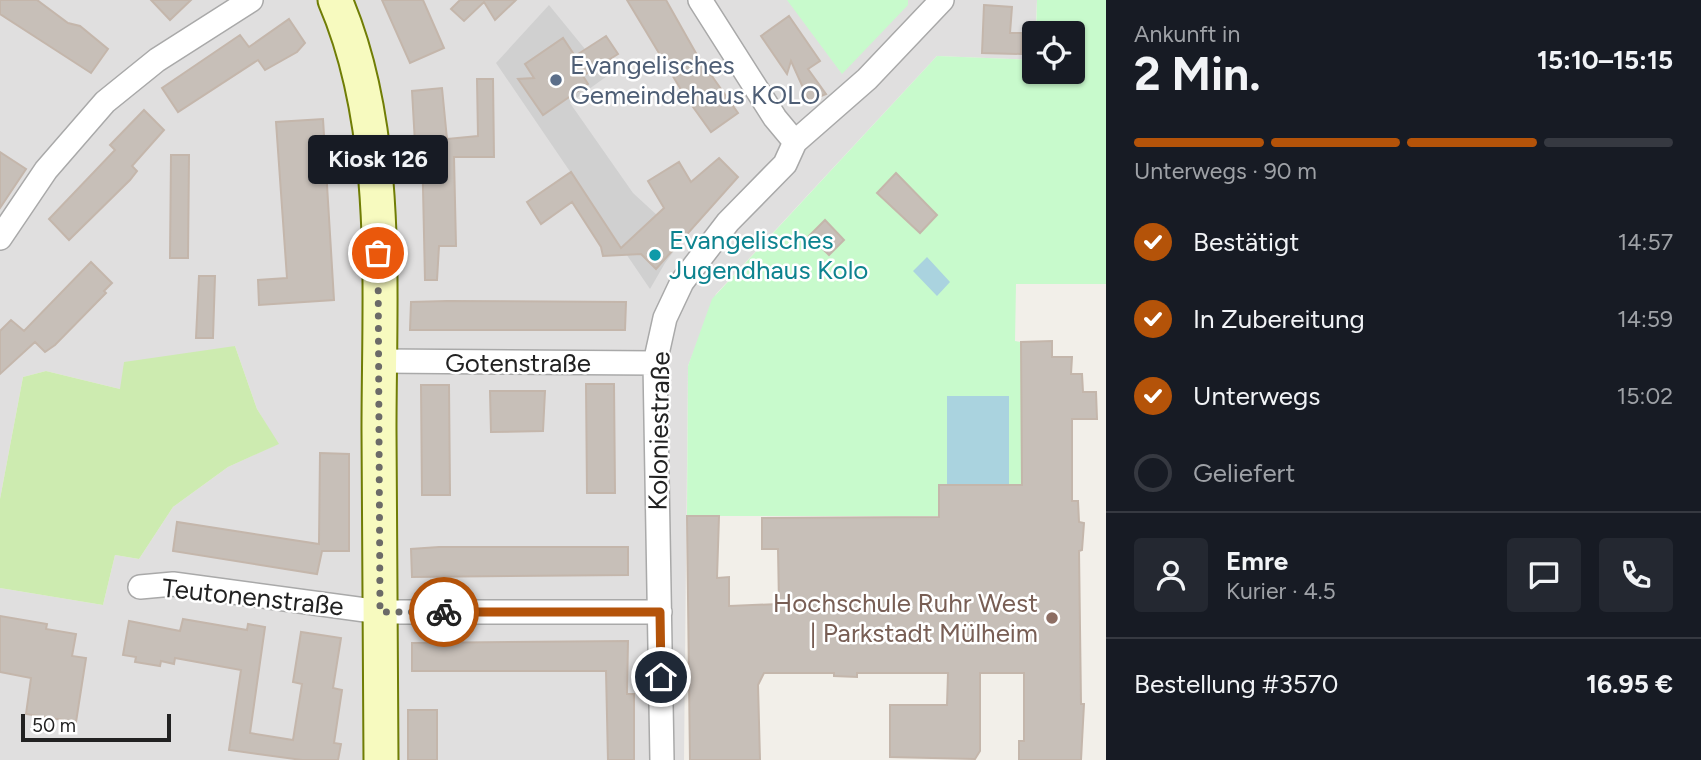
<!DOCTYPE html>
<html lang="de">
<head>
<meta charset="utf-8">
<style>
	body { margin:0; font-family:Figtree,sans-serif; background:#242831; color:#f1f3f6; height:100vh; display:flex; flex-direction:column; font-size:26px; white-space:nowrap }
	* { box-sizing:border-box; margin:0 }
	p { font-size:23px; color:#9ea1a6 }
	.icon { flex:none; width:38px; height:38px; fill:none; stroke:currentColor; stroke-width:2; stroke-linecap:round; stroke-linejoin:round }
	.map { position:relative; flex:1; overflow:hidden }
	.drawer { display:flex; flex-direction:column; background:#171b24; width:595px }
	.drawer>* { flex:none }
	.buttons { position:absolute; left:1022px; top:21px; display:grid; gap:14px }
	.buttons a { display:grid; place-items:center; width:63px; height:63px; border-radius:7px; background:#171b24; box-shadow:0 2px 5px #0004; font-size:35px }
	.scale { position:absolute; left:21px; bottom:18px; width:150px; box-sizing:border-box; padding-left:7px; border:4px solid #222; border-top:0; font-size:19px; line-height:24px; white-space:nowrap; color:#222; -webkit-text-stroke:5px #fff; paint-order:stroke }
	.pin { position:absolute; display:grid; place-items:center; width:60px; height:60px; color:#fff; margin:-30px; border:4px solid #fff; border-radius:50%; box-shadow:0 2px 7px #0007 }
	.courier { position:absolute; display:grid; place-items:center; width:70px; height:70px; margin:-35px; border:5px solid #b45309; border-radius:50%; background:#fff; color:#222; box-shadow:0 2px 9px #0007 }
	.bubble { position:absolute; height:49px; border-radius:7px; background:#171b24; box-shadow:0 2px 5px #0004; font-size:23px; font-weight:700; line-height:49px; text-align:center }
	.headline em { font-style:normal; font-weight:700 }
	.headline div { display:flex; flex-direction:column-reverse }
	.headline { display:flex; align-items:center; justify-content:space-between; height:119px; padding:0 28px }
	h1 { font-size:46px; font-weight:700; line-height:52px }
	.bar { display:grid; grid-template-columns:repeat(4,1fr); gap:10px 7px; align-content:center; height:84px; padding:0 28px }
	.bar i { height:9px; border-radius:5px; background:#363941 }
	.bar .current { background:#b45309 }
	.bar p { grid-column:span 4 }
	.line { display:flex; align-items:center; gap:18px; padding:0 28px; border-top:2px solid #363941 }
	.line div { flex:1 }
	.round { display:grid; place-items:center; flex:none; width:74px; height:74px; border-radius:7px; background:#242831 }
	ol { padding:0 28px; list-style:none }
	li { display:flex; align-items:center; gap:21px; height:77px }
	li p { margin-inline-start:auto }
	li .icon { padding:7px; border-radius:50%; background:#b45309; color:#fff; stroke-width:4 }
	li:last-child { color:#9ea1a6 }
	li i { width:38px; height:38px; border:4px solid #363941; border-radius:50% }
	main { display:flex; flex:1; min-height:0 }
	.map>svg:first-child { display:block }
	.residential { fill:#e0dfdf }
	.religious { fill:#d0d0d0 }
	.grass { fill:#cdebb0 }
	.park { fill:#c8facc }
	.water { fill:#aad3df }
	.building { fill:#c7bfb8; stroke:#c4b6ab; stroke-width:2 }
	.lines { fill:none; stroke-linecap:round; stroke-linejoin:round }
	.street-casing { stroke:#a9a9a9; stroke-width:26 }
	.secondary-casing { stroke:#707d05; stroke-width:37 }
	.street { stroke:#fff; stroke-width:23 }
	.secondary { stroke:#f7fabf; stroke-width:33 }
	.done { stroke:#6b6a68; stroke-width:7; stroke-dasharray:0 12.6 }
	.route { stroke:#b45309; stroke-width:9 }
	.service-dot { fill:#5c6f8a; stroke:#fff; stroke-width:2.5 }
	.culture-dot { fill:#0f9aa8; stroke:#fff; stroke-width:2.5 }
	.education-dot { fill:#8d6e63; stroke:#fff; stroke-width:2.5 }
	.labels { text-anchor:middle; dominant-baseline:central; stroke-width:5; stroke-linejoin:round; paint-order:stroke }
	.service-label { font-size:26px; fill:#4e5e75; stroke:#fff; text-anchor:start }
	.culture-label { font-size:26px; fill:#0d838f; stroke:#fff; text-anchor:start }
	.street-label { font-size:26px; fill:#222; stroke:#fff }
	.education-label { font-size:26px; fill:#785e54; stroke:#fff; text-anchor:end }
</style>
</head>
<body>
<main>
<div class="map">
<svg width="1106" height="760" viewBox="0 0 1106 760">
	<rect width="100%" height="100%" fill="#f2efe9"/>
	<path class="residential" d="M 0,0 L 1037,0 L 1034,60 L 937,56 L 716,294 L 688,366 L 684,760 L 0,760 L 0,588 L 103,605 L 115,555 L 139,559 L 173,507 L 228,467 L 278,444 L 257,409 L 235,346 L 120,389 L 46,371 L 23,377 L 0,499 Z"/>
	<path class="religious" d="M 549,5 L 607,76 L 570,103 L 633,193 L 683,239 L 665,263 L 650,289 L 496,63 Z"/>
	<path class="grass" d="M 235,346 L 257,409 L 279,444 L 228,467 L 173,507 L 139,559 L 115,555 L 103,605 L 0,588 L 0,499 L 23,377 L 46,371 L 120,389 L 124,362 Z"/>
	<path class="park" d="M 787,0 L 908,0 L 908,5 L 842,74 Z
		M 1037,0 L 1106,0 L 1106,284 L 1016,284 L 1015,341 L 1021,342 L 1022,516 L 687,516 L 688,366 L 712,299 L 937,56 L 1034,60 L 1034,72 L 1073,72 L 1073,33 L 1036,33 Z"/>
	<path class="water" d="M 927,257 L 950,282 L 937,296 L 913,271 Z
		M 947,396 L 1009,396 L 1009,503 L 947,503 Z"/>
	<path class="building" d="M 0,0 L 37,0 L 68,23 L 80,26 L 108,49 L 91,73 L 0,14 Z
		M 151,0 L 191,0 L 170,20 Z
		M 382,0 L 423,0 L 444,48 L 410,63 Z
		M 460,0 L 516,0 L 495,20 L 484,2 L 464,21 L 451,9 Z
		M 627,0 L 666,0 L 697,55 L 738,113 L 711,132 L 683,93 Z
		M 984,5 L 1012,7 L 1010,33 L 1022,33 L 1021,54 L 982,53 Z
		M 789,16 L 820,61 L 808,69 L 826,94 L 809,101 L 791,61 L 787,74 L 761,36 Z
		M 289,19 L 305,43 L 297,52 L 265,70 L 258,60 L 178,112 L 162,88 L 240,35 L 249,47 Z
		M 606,36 L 618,54 L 583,76 L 588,84 L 543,115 L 518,79 L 534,78 L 525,64 L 563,38 L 575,56 Z
		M 477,79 L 493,79 L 494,157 L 454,157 L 456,246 L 439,246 L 437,280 L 425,280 L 422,142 L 415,143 L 412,91 L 442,88 L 447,139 L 478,136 Z
		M 144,110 L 164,130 L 132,166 L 137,171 L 130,180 L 69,240 L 49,219 L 115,150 L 110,145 Z
		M 323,119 L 334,300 L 259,305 L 258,280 L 287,278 L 276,122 Z
		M 0,152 L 26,169 L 0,208 Z
		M 171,155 L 189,155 L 188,258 L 170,258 Z
		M 719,158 L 738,177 L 656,269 L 641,254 L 603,256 L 601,247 L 572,202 L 541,224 L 527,202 L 571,172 L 621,248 L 664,208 L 648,181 L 679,162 L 691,182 Z
		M 896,173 L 937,215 L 920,233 L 877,193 Z
		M 825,220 L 844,240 L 829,255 L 809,236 Z
		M 91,262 L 112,283 L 104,291 L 106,293 L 55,345 L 45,352 L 35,342 L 0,374 L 0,331 L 11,320 L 24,331 Z
		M 199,276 L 215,276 L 213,338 L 196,338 Z
		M 447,301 L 626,302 L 625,330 L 410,330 L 411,302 Z
		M 1052,341 L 1052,357 L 1072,357 L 1071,374 L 1082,374 L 1083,392 L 1096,392 L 1097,419 L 1072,419 L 1072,501 L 1078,501 L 1079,522 L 1084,523 L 1082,550 L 1079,551 L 1081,704 L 1084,704 L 1081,760 L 1019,760 L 1019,741 L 1024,741 L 1024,673 L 980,673 L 980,751 L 975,759 L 890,757 L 890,705 L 947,705 L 948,673 L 857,673 L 857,677 L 834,676 L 834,673 L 764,673 L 758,685 L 760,760 L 690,760 L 687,516 L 719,516 L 717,578 L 729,577 L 729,606 L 779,604 L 778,549 L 762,549 L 762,518 L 939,517 L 939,485 L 1022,485 L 1021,342 Z
		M 586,384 L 614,384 L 615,493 L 587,493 Z
		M 421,385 L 449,385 L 450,495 L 422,495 Z
		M 490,391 L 545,391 L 543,431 L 491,432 Z
		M 320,453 L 349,454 L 349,551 L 322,551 L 317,574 L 173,551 L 177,522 L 319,544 Z
		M 439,547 L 628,547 L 628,575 L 412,577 L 411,549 Z
		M 0,616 L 47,624 L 46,629 L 76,634 L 72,656 L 86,658 L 76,722 L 26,714 L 31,678 L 0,672 Z
		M 183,619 L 247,630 L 248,624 L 265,627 L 250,733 L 293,740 L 302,684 L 293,682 L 301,632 L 341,638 L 333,688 L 342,690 L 334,743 L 341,744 L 338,760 L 302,760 L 229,750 L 241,670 L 175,658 L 174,664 L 161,661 L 160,666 L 135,662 L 136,657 L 123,655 L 129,621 L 180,631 Z
		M 628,641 L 627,694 L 634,694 L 634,760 L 608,760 L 606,671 L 412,671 L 412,643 Z
		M 408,710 L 437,710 L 437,760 L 408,760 Z"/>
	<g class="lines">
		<defs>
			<path id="street" d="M 700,0 L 775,118 L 795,142
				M 0,238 L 46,170 L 105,102 L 157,60 L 251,0
				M 380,361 L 655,363
				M 140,587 L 173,584 L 380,612 L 660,612
				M 662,760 L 655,363 L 665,318 L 682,282 L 728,222 L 785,164 L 795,142 L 867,79 L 942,0"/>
			<path id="secondary" d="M 335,0 C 391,130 379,291 379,430 C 379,540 380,650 381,760"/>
		</defs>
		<use href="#street" class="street-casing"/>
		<use href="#secondary" class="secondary-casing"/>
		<use href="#street" class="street"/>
		<use href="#secondary" class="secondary"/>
	</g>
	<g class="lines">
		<path class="done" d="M 378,253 L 380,612 L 444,612"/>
		<path class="route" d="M 444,612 L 660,612 L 661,677"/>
	</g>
	<circle class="service-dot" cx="556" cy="80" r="7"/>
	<circle class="culture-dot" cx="655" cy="255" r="7"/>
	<circle class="education-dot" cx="1052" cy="618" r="7"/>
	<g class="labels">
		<g class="service-label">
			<text x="570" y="65">Evangelisches<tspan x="570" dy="30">Gemeindehaus KOLO</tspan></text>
		</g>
		<g class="culture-label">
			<text x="669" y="240">Evangelisches<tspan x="669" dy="30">Jugendhaus Kolo</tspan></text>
		</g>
		<g class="street-label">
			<text x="518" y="363">Gotenstraße</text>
			<text transform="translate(659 431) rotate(-89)">Koloniestraße</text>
			<text transform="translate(253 597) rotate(6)">Teutonenstraße</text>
		</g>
		<g class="education-label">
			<text x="1038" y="603">Hochschule Ruhr West<tspan x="1038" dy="30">| Parkstadt Mülheim</tspan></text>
		</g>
	</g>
</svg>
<div class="buttons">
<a><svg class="icon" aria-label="locate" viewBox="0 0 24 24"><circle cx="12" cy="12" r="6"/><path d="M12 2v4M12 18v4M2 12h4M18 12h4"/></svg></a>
</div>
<div class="scale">50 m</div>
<div class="pin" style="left:378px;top:253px;background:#ea580c"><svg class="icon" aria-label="bag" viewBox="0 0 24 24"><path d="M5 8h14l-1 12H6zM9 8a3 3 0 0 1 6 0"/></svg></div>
<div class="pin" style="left:661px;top:677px;background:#1f2937"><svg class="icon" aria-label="home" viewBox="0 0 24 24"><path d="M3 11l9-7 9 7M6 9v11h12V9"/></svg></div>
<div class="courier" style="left:444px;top:612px"><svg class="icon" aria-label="bike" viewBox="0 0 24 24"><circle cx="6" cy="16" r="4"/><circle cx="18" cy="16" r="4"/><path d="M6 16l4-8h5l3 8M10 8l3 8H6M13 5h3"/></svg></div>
<div class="bubble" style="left:308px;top:135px;width:140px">Kiosk 126</div>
</div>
<section class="drawer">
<div class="headline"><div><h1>2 Min.</h1><p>Ankunft in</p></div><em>15:10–15:15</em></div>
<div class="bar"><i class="current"></i><i class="current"></i><i class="current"></i><i></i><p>Unterwegs · 90 m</p></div>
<ol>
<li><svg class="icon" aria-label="check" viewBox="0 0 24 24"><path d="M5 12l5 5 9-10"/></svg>Bestätigt<p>14:57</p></li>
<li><svg class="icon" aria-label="check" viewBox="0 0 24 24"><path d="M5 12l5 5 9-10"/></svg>In Zubereitung<p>14:59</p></li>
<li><svg class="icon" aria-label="check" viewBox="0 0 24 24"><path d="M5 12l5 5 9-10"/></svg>Unterwegs<p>15:02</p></li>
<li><i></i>Geliefert</li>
</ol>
<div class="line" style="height:126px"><a class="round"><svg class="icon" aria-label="person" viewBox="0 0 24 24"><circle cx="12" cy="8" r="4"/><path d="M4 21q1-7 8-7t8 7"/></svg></a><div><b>Emre</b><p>Kurier · 4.5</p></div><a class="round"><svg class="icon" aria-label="chat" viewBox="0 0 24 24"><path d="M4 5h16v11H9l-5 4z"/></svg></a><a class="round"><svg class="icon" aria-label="phone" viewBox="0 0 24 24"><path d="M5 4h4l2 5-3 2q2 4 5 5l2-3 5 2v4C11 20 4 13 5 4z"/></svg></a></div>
<div class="line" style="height:91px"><div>Bestellung #3570</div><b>16.95 €</b></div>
</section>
</main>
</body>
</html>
